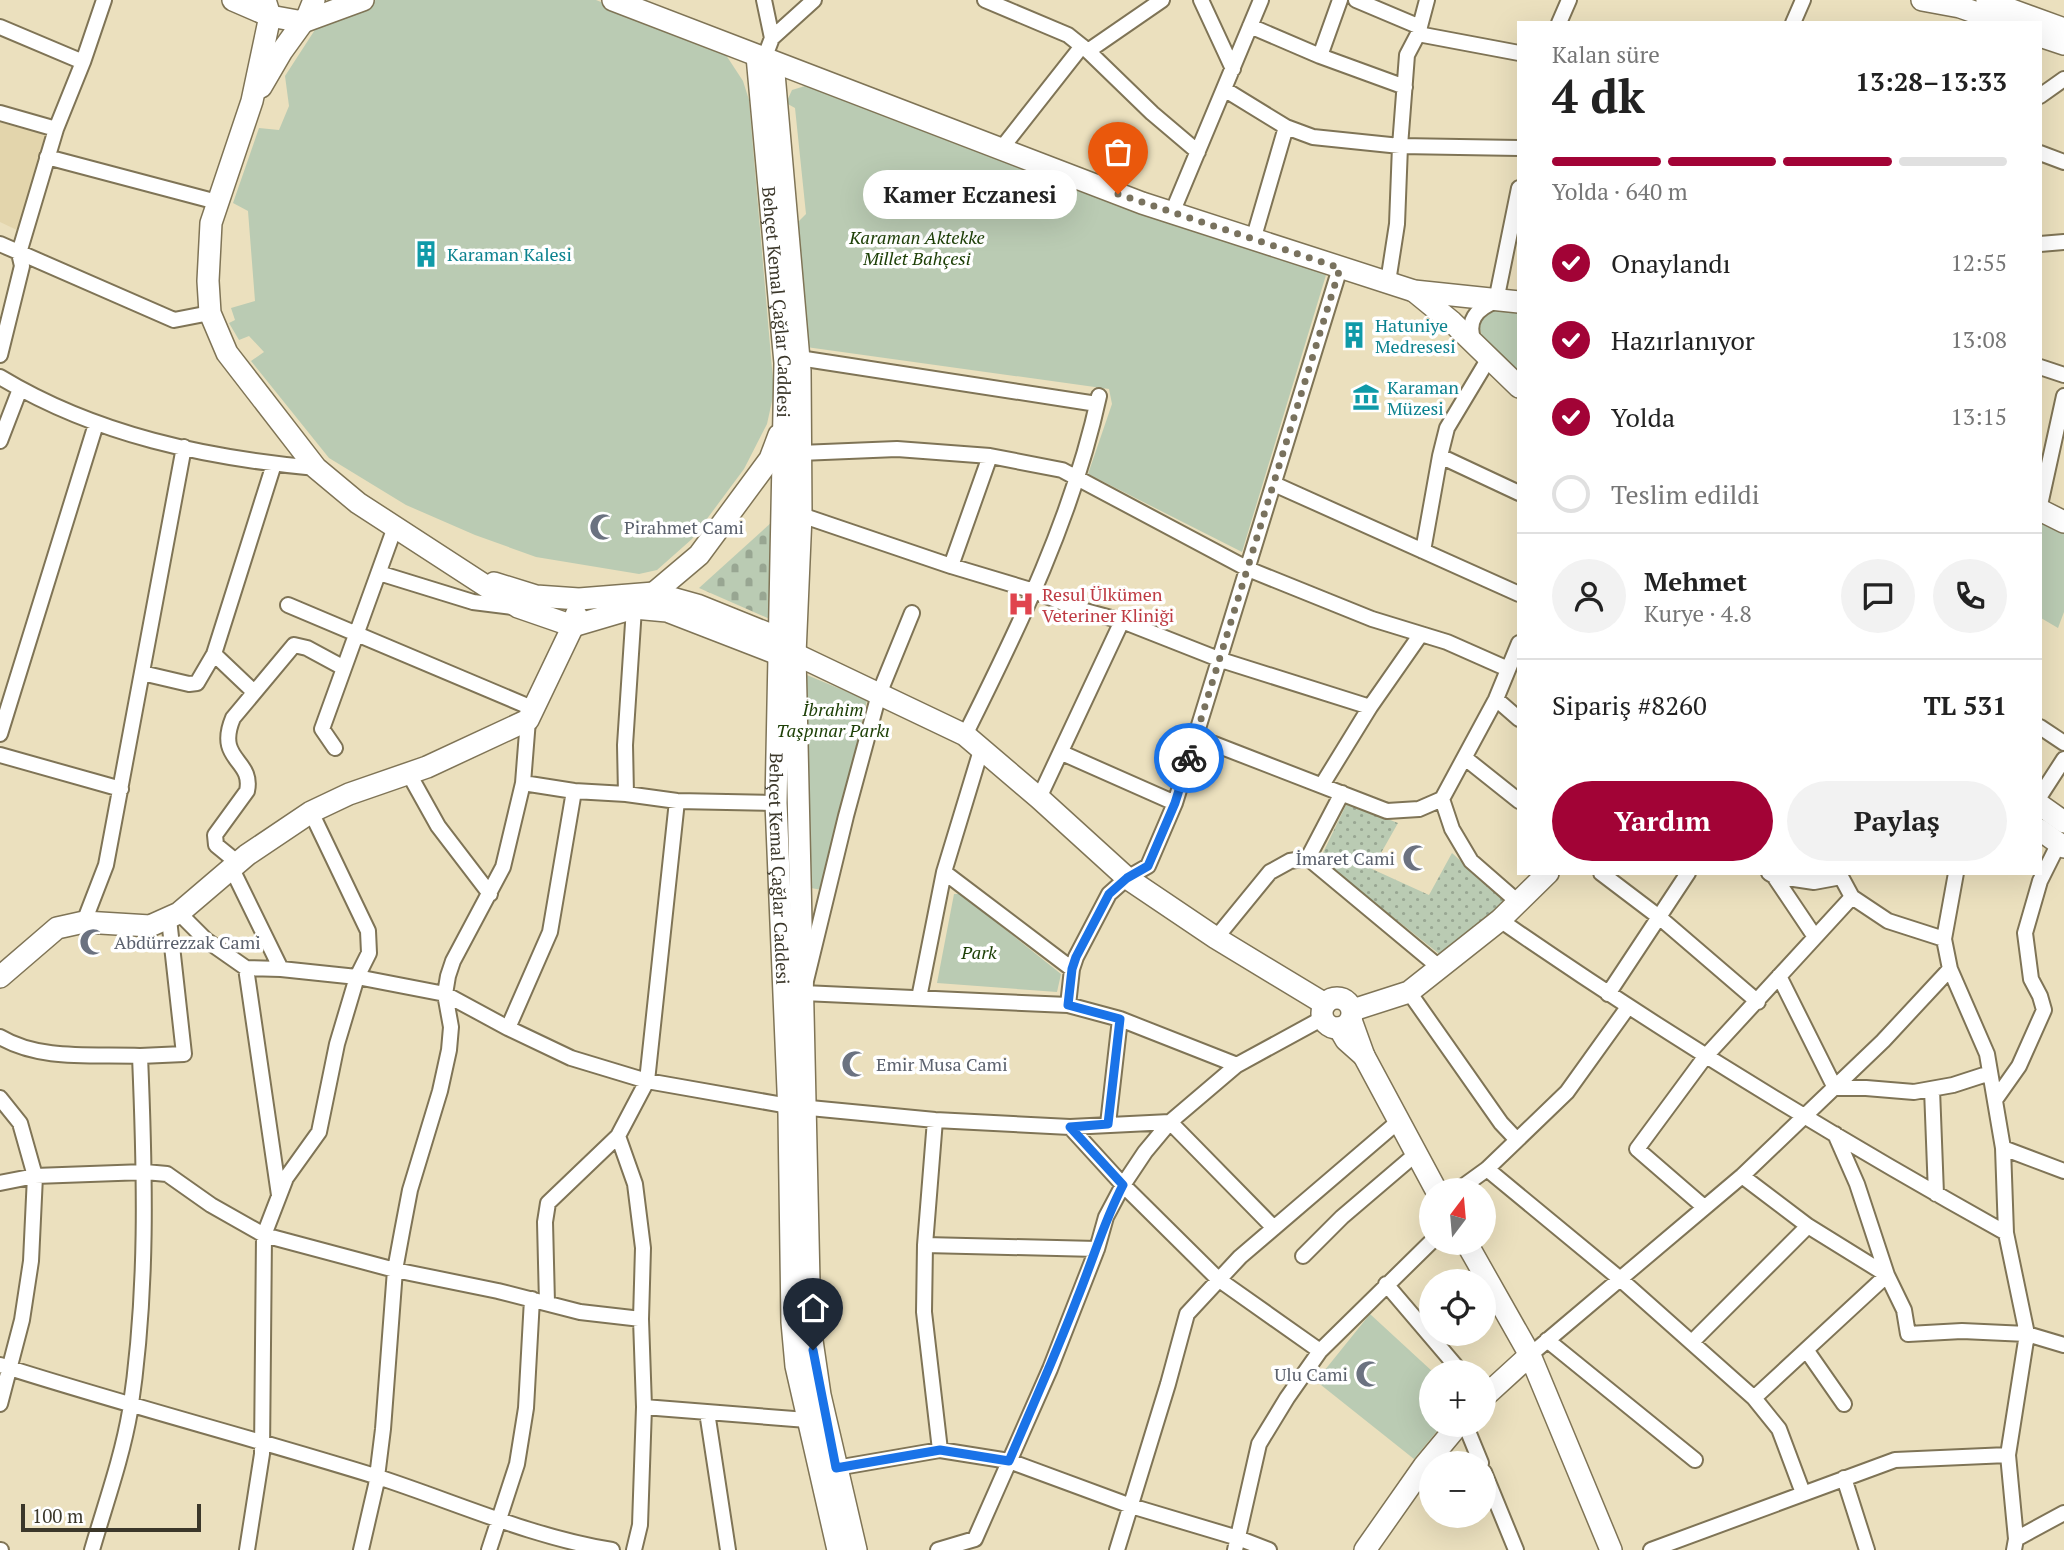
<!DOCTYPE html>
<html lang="tr">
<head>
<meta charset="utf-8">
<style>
	body { margin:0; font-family:"PT Serif",serif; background:#f2f2f2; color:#222; height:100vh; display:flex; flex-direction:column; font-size:26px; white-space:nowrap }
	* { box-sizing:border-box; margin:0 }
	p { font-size:23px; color:#767676 }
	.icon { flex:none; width:38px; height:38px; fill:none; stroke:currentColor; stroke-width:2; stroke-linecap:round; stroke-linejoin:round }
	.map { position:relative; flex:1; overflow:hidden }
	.drawer { position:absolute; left:1517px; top:21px; width:525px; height:854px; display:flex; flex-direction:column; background:#fff; border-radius:0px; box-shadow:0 7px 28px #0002 }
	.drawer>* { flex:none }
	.needle { width:46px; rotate:16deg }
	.fabs { position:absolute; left:1419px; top:1178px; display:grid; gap:14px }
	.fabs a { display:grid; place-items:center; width:77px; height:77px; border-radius:50%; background:#fff; box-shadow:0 7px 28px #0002; font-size:35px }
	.scale { position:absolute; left:21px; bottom:18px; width:180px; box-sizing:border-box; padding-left:7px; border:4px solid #3b372a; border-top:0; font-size:19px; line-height:24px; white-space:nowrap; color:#3b372a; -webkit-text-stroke:5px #fff; paint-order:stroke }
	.pin { position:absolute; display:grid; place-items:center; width:60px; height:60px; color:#fff; margin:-72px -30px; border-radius:50% 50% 50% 0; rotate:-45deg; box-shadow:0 0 7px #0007 }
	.pin .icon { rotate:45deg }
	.courier { position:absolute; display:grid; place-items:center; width:70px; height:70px; margin:-35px; border:5px solid #1a73e8; border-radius:50%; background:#fff; color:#222; box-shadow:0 2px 9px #0007 }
	.bubble { position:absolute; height:49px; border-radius:24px; background:#fff; box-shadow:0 7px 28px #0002; font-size:23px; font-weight:700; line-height:49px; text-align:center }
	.summary em { font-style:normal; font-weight:700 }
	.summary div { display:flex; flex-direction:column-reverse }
	.summary { display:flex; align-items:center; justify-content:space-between; height:119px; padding:0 35px }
	h1 { font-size:46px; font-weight:700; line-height:52px }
	.bar { display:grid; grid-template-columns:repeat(4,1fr); gap:10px 7px; align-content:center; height:84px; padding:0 35px }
	.bar i { height:9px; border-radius:5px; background:#e0e0e0 }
	.bar .selected { background:#a20336 }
	.bar p { grid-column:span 4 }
	.line { display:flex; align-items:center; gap:18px; padding:0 35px; border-top:2px solid #e0e0e0 }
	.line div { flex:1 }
	.round { display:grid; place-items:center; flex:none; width:74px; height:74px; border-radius:37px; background:#f2f2f2 }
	ol { padding:0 35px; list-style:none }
	li { display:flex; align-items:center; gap:21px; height:77px }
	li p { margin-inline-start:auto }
	li .icon { padding:7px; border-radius:50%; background:#a20336; color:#fff; stroke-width:4 }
	li:last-child { color:#767676 }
	li i { width:38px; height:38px; border:4px solid #e0e0e0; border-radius:50% }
	.action { display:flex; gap:14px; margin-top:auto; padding:14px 35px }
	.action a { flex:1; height:80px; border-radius:42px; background:#a20336; color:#fff; font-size:28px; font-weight:700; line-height:80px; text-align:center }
	.action a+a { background:#f2f2f2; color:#222 }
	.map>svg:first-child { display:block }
	.built { fill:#e3d5ac }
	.grass { fill:url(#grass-dots) }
	.cemetery { fill:url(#cemetery-stones) }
	.green { fill:#bacbb3 }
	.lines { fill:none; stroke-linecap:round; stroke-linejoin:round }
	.street-casing { stroke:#7f7456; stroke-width:18 }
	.secondary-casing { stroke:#7f7456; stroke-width:24 }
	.street { stroke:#fff; stroke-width:14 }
	.secondary { stroke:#fff; stroke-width:21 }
	.done { stroke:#79725e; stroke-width:7; stroke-dasharray:0 12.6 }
	.route { stroke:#1a73e8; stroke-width:9 }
	.labels { text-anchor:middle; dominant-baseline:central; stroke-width:7; stroke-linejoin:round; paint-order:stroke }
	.park-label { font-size:18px; font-style:italic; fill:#1e4007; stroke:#fff }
	.culture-label { font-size:18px; fill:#0d838f; stroke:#fff; text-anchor:start }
	.street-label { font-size:18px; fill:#3b372a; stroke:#fff }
	.worship-label { font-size:18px; fill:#5b616d; stroke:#fff; text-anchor:start }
	.health-label { font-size:18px; fill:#be3a42; stroke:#fff; text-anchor:start }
</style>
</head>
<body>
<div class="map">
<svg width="2064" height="1550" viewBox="0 0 2064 1550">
	<defs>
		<pattern id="grass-dots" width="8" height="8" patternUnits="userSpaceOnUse" patternTransform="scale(1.75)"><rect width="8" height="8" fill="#bacbb3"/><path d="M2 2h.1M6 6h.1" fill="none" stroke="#98a692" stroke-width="1.8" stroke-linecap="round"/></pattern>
		<pattern id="cemetery-stones" width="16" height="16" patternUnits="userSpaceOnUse" patternTransform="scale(1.75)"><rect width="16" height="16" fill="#bacbb3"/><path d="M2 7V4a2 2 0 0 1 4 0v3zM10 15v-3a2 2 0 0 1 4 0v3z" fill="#98a692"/></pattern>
	</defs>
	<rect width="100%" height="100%" fill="#ebe0be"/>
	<path class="built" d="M 0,119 L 47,133 L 19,231 L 0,222 Z"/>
	<path class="grass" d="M 1347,803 L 1398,823 L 1372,869 L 1429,895 L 1452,853 L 1505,901 L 1443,957 L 1320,859 Z"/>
	<path class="cemetery" d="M 773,521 L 772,620 L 699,588 Z"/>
	<path class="green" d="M 376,0 L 596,0 L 722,49 L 743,81 L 749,100 L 774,392 L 767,424 L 744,469 L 692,539 L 657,570 L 639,574 L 536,557 L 475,535 L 406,505 L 329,458 L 251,361 L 264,352 L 249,336 L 239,340 L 229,323 L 235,320 L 231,308 L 255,301 L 248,211 L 233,203 L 259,128 L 279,130 L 289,106 L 285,76 L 320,22 Z
		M 805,86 L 1326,275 L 1242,552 L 1088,474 L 1112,404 L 1109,389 L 806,347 L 798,222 L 806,214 L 795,108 L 786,103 L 792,90 Z
		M 1519,304 L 1519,372 L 1483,338 L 1478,324 L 1484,310 Z
		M 2040,518 L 2064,530 L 2064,612 L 2058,628 L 2041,618 Z
		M 802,673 L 867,700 L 822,890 L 811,888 Z
		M 954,894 L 961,894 L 1061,974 L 1057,992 L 937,983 Z
		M 1370,1314 L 1433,1372 L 1432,1424 L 1442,1425 L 1414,1459 L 1316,1381 Z"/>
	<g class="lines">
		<defs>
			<path id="street" d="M 764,0 L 772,38
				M 985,0 L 1068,35 L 1088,51 L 1152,113 L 1198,152
				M 1201,0 L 1233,69
				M 1356,0 L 1420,27
				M 1559,23 L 1569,0
				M 1793,23 L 1803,0
				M 1250,26 L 1320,56 L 1405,87
				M 0,27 L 83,62
				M 1418,34 L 1519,53
				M 1088,51 L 1162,0
				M 1320,56 L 1340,0
				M 764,59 L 772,38 L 814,0
				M 1224,89 L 1286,127 L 1313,137 L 1400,146 L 1519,148
				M 2040,96 L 2064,79
				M 0,113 L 56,129
				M 1001,149 L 1082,46
				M 2040,153 L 2064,162
				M 47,157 L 217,202
				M 1172,213 L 1261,0
				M 1253,240 L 1286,127
				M 0,244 L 174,320 L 210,313
				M 2040,244 L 2064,242
				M 1388,282 L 1397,224 L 1400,146 L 1407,55 L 1418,34 L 1427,0
				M 1474,342 C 1466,321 1476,309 1496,301 L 1519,188
				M 0,355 L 22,266 L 19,253 L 56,129 L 83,62 L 104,0
				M 799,358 L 1097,404
				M 2040,367 L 2064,375
				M 0,377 C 96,435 206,458 316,468
				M 0,441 L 20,389
				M 800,453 L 897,449 L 990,456 L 1062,470 L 1248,569 L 1372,619 L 1447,642 L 1508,669
				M 1440,456 L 1519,493
				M 1274,484 L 1519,594
				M 2040,505 L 2064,396
				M 801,515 L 951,566 L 1034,591 L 1078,609 L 1122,621 L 1221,660 L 1370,707
				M 1423,551 L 1440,456 L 1447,428 L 1489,358
				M 951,566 L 990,456
				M 379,573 L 473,602 L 513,607
				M 288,605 L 532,708
				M 912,613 L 879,694 L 846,816 L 803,993 L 1068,1005 L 1120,1019 L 1237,1065
				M 142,673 L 189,684 L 197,683 L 214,654
				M 254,692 L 214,654 L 274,464
				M 1496,699 L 1519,719
				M 2040,727 L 2064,743
				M 0,734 L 96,424
				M 965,735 C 1020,625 1073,516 1099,396
				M 1196,737 L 1387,811 L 1419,809 L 1442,799 L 1496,699 L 1519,643
				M 335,748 L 322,729 L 395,527
				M 1062,753 L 1175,803
				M 0,755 L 121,789
				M 1465,758 L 1519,801
				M 409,774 L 438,826 L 490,894
				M 523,783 L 574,791 L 626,794 L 677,801 L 776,803
				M 1322,785 L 1370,707 L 1421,634
				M 626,794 L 625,745 L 634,608
				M 2040,796 L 2064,759
				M 1039,798 L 1122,621
				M 1442,799 L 1452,829 L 1471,861 L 1518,902
				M 1308,858 L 1439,967
				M 238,863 L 216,845 L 215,835 L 247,791 C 254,759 215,761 233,718 L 294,645 L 307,648 L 344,668
				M 232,869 L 281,969
				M 944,872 L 1072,969
				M 1601,873 L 1659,917 L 1758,1002
				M 1769,873 L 1774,876 L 1815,937
				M 1839,873 L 1852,897 L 1888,921 L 1944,939
				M 1956,873 L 1944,939 L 1950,969 L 1987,1054 L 2003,1148 L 2006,1233 L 2027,1334 L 2008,1455 L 2016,1539 L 2014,1550
				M 1774,876 L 1814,882 L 1841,877
				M 179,913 L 206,940 L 246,968 L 281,969 L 357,977 L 445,994 L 508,1028 L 571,1058 L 647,1081 L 789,1106 L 935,1120 L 1070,1127 L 1170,1122 L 1274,1228
				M 1500,920 C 1663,1033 1832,1136 2006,1233
				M 84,922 L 106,865 L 184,447
				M 1216,938 L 1270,872 L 1290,861 L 1308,858 L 1342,793
				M 246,968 L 279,1195
				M 1779,976 L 1835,1088 L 1866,1088 L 1914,1092 L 1953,1085 L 1990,1073
				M 1409,992 L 1501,1123 L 1517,1140
				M 1608,994 L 1688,873
				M 919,998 L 944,872 L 982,747
				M 1068,1005 L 1072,969 L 1076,957 L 1109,894 L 1127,878 L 1148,866 L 1175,803 L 1340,268
				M 508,1028 L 550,932 L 574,791
				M 0,1037 C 40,1061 94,1054 140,1056
				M 1932,1089 L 1936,1194
				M 0,1098 L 20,1123 L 35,1176 L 31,1261 L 22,1320 L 0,1404
				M 1995,1100 L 2019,1066 L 2044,1010 L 2040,996 L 2031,979 L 2025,933 L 2040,881 L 2059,843
				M 935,1120 L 925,1245 L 924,1312 L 940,1450
				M 1108,1124 L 1120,1019
				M 1070,1127 L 1123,1185 L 1218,1279 L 1320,1351
				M 1835,1134 L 1857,1184 L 1887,1275 L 1904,1310 L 1908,1334 L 1962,1331 L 2027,1334 L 2064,1345
				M 2003,1148 L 2064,1171
				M 1487,1169 L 1619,1278 L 1754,1398 L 1887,1275 L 1808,1226 L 1742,1176
				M 0,1183 L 35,1176 L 145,1172 L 167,1174 L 211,1205 L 264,1235 L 395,1270 L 498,1291 L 580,1312 L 641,1319
				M 1458,1190 L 1487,1169 L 1567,1092 L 1628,1007
				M 1704,1207 L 1637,1149 L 1705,1057 L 1852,897
				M 925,1245 L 1097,1249
				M 1303,1256 L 1342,1217 L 1417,1153
				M 1386,1284 L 1461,1372
				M 547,1303 L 545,1222 L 548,1203 L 618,1136
				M 1547,1340 L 1695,1460
				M 1693,1341 L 1808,1226
				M 1807,1351 L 1844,1404
				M 1530,1355 L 1742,1176 L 1883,1041 L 1950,969
				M 0,1365 C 125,1405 253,1438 378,1477 C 455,1502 531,1537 612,1550
				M 1754,1398 L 1779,1429 L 1803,1493
				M 644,1407 L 807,1420
				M 707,1412 L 728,1550
				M 1465,1424 L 1481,1463
				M 836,1468 L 940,1450 L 1009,1461 L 1131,1506 L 1238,1538 L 1269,1550
				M 1484,1472 L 1516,1550
				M 1844,1478 L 1867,1550
				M 2016,1539 L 2064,1513
				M 0,1550 L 1,1550
				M 92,1550 C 105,1505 122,1458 130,1411 C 148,1293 145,1175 140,1056 L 184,1054 L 169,919
				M 247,1550 L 262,1454 L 264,1235 L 286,1178 L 319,1132 L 337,1044 L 357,977 L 369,953 L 368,931 L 311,812
				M 361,1550 L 376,1485 L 383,1429 L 395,1270 L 402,1232 L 410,1190 L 440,1091 L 449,1050 L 451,1027 L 445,994 L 448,976 L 453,961 L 503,867 L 523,783 L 528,720
				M 489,1550 L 517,1464 L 526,1408 L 532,1299
				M 634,1550 L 640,1525 L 644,1407 L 641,1319 L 643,1248 L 635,1184 L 618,1136 L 647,1081 L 677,801
				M 938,1550 L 975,1539 L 1050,1369 L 1097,1249 L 1106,1217 L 1123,1185 L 1145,1152 L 1170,1122 L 1237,1065 L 1323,1018
				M 1117,1550 L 1168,1384 L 1187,1314 L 1240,1257 L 1400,1120
				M 1235,1550 L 1259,1444 L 1287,1398 L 1320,1351 L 1432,1241
				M 1651,1550 L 1895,1460 L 2008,1455"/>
			<g id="secondary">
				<path d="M 233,0 L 270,16 L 303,22 L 363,0"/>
				<path d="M 265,0 L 270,16 L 252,101 L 211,223 L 208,281 L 210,313 L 227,353 L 316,468 L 358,503 L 518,607 L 573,626 L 634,608 L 667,611 L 778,654 L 790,654"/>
				<path d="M 613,0 L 1142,203 L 1414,291 L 1519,302"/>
				<path d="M 1922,0 L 1960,7 L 2006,23"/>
				<path d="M 1987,1 L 2064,29"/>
				<path d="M 2040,36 L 2064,44"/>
				<path id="s1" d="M 757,56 L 785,363 L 776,803 L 789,1114 L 792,1322 L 796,1366 L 838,1550"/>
				<path d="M 773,62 L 800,371 L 801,515 L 795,654 L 810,1327 L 820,1395 L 856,1550"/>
				<path d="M 261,87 L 282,51 L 308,15 L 314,0"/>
				<path d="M 1414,291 L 1452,322 L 1519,387"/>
				<path d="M 2040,510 L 2064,522"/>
				<path d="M 494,583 L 536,596 L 579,599 L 654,593 L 697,605 L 779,638 L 795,654 L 965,735 L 1039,798 L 1127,878 L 1216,938 L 1325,1004"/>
				<path d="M 654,593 L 699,555 L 770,459 L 779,435"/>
				<path d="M 2040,805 L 2064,822"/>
				<path d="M 2040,830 L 2064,847"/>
				<path d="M 0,977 L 57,928 L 84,922 L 150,926 L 179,913 L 247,855 L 311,812 L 349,794 L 427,767 L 528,720 L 573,626 L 576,615"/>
				<circle cx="1337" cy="1013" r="15"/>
				<path d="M 1353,1010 L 1409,992 L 1500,920 L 1548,873"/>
				<path d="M 1339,1028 L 1346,1040 L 1364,1056 L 1351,1020"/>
				<path d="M 1364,1056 L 1436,1190"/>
				<path d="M 1466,1242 L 1530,1355 L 1611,1550"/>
				<path d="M 1484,1397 L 1530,1355"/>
				<path d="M 1365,1550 L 1424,1466 L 1459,1424"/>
			</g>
		</defs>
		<use href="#street" class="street-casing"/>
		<use href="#secondary" class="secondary-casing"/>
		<use href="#street" class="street"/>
		<use href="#secondary" class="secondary"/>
	</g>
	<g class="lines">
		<path class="done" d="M 1118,194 L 1340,268 L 1189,758"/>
		<path class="route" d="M 813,1350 L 836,1468 L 940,1450 L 1009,1461 C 1032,1407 1056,1354 1077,1299 C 1093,1260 1104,1221 1123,1185 L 1070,1127 L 1108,1124 L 1120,1019 L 1068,1005 L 1072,969 L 1076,957 L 1109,894 L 1127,878 L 1148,866 L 1175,803 L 1189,758"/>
	</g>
	<defs>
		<symbol id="building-bare" viewBox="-9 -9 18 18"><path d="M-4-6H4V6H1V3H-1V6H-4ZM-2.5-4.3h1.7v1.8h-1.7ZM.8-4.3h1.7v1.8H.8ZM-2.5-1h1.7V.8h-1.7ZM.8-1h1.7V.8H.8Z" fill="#0f9aa8" stroke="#fff" stroke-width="2.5" paint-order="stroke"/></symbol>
		<symbol id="museum-bare" viewBox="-9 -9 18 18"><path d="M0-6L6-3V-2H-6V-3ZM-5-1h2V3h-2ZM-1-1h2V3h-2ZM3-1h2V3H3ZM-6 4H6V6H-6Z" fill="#0f9aa8" stroke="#fff" stroke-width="2.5" paint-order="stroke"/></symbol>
		<symbol id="mosque-bare" viewBox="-9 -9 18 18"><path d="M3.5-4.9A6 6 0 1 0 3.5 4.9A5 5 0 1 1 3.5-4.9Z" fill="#6b7280" stroke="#fff" stroke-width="2.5" paint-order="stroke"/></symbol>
		<symbol id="hospital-bare" viewBox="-9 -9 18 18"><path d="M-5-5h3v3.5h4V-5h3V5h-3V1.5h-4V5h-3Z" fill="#e0444e" stroke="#fff" stroke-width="2.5" paint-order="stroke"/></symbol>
	</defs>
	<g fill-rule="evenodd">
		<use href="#building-bare" x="407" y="235" width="38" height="38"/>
		<use href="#building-bare" x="1335" y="316" width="38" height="38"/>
		<use href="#museum-bare" x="1347" y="378" width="38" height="38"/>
		<use href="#mosque-bare" x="584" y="508" width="38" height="38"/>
		<use href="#hospital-bare" x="1002" y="585" width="38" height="38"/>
		<use href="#mosque-bare" x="1397" y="839" width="38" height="38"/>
		<use href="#mosque-bare" x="74" y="923" width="38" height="38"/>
		<use href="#mosque-bare" x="836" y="1045" width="38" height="38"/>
		<use href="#mosque-bare" x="1350" y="1355" width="38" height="38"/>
	</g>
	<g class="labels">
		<g class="park-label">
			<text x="917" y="237">Karaman Aktekke<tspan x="917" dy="21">Millet Bahçesi</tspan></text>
			<text x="833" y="709">İbrahim<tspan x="833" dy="21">Taşpınar Parkı</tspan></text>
			<text x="979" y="952">Park</text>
		</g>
		<g class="culture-label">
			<text x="447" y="254">Karaman Kalesi</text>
			<text x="1375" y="325">Hatuniye<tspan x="1375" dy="21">Medresesi</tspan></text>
			<text x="1387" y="387">Karaman<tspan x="1387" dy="21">Müzesi</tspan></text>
		</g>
		<g class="street-label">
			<text stroke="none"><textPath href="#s1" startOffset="247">Behçet Kemal Çağlar Caddesi</textPath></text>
			<text stroke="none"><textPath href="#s1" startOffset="814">Behçet Kemal Çağlar Caddesi</textPath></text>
		</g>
		<g class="worship-label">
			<text x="624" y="527">Pirahmet Cami</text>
			<text x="1395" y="858" text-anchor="end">İmaret Cami</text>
			<text x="114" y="942">Abdürrezzak Cami</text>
			<text x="876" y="1064">Emir Musa Cami</text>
			<text x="1348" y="1374" text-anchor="end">Ulu Cami</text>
		</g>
		<g class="health-label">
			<text x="1042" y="594">Resul Ülkümen<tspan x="1042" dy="21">Veteriner Kliniği</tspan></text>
		</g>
	</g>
</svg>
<div class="fabs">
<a><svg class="needle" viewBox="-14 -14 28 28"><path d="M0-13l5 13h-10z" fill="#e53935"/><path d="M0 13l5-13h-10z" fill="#767676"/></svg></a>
<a><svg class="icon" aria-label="locate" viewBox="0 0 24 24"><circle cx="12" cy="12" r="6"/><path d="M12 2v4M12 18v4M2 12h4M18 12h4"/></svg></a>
<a>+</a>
<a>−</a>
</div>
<div class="scale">100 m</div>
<div class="pin" style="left:1118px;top:194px;background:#ea580c"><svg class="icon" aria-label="bag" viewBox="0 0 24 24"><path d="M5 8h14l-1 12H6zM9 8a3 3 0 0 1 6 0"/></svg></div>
<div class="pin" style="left:813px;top:1350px;background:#1f2937"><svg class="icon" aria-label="home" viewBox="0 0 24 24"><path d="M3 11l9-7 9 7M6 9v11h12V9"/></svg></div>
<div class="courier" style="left:1189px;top:758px"><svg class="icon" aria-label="bike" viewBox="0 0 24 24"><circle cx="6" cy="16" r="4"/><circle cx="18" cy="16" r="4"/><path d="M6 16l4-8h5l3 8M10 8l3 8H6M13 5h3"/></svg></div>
<div class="bubble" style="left:863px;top:170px;width:214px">Kamer Eczanesi</div>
<section class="drawer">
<div class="summary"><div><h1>4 dk</h1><p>Kalan süre</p></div><em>13:28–13:33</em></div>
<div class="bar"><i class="selected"></i><i class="selected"></i><i class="selected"></i><i></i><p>Yolda · 640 m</p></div>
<ol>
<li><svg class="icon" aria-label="check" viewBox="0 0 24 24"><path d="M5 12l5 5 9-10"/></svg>Onaylandı<p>12:55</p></li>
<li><svg class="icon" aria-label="check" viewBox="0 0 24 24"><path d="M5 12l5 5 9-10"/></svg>Hazırlanıyor<p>13:08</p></li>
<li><svg class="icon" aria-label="check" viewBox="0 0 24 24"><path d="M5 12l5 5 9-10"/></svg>Yolda<p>13:15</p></li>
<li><i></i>Teslim edildi</li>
</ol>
<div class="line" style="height:126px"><a class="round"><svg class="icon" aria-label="person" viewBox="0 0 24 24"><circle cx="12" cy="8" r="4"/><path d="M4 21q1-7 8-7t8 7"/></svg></a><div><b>Mehmet</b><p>Kurye · 4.8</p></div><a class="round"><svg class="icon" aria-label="chat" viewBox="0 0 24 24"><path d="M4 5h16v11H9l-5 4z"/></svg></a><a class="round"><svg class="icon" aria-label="phone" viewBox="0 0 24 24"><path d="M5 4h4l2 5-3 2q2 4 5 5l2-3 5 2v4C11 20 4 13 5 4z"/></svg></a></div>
<div class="line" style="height:91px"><div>Sipariş #8260</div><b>TL 531</b></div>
<div class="action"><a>Yardım</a><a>Paylaş</a></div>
</section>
</div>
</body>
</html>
